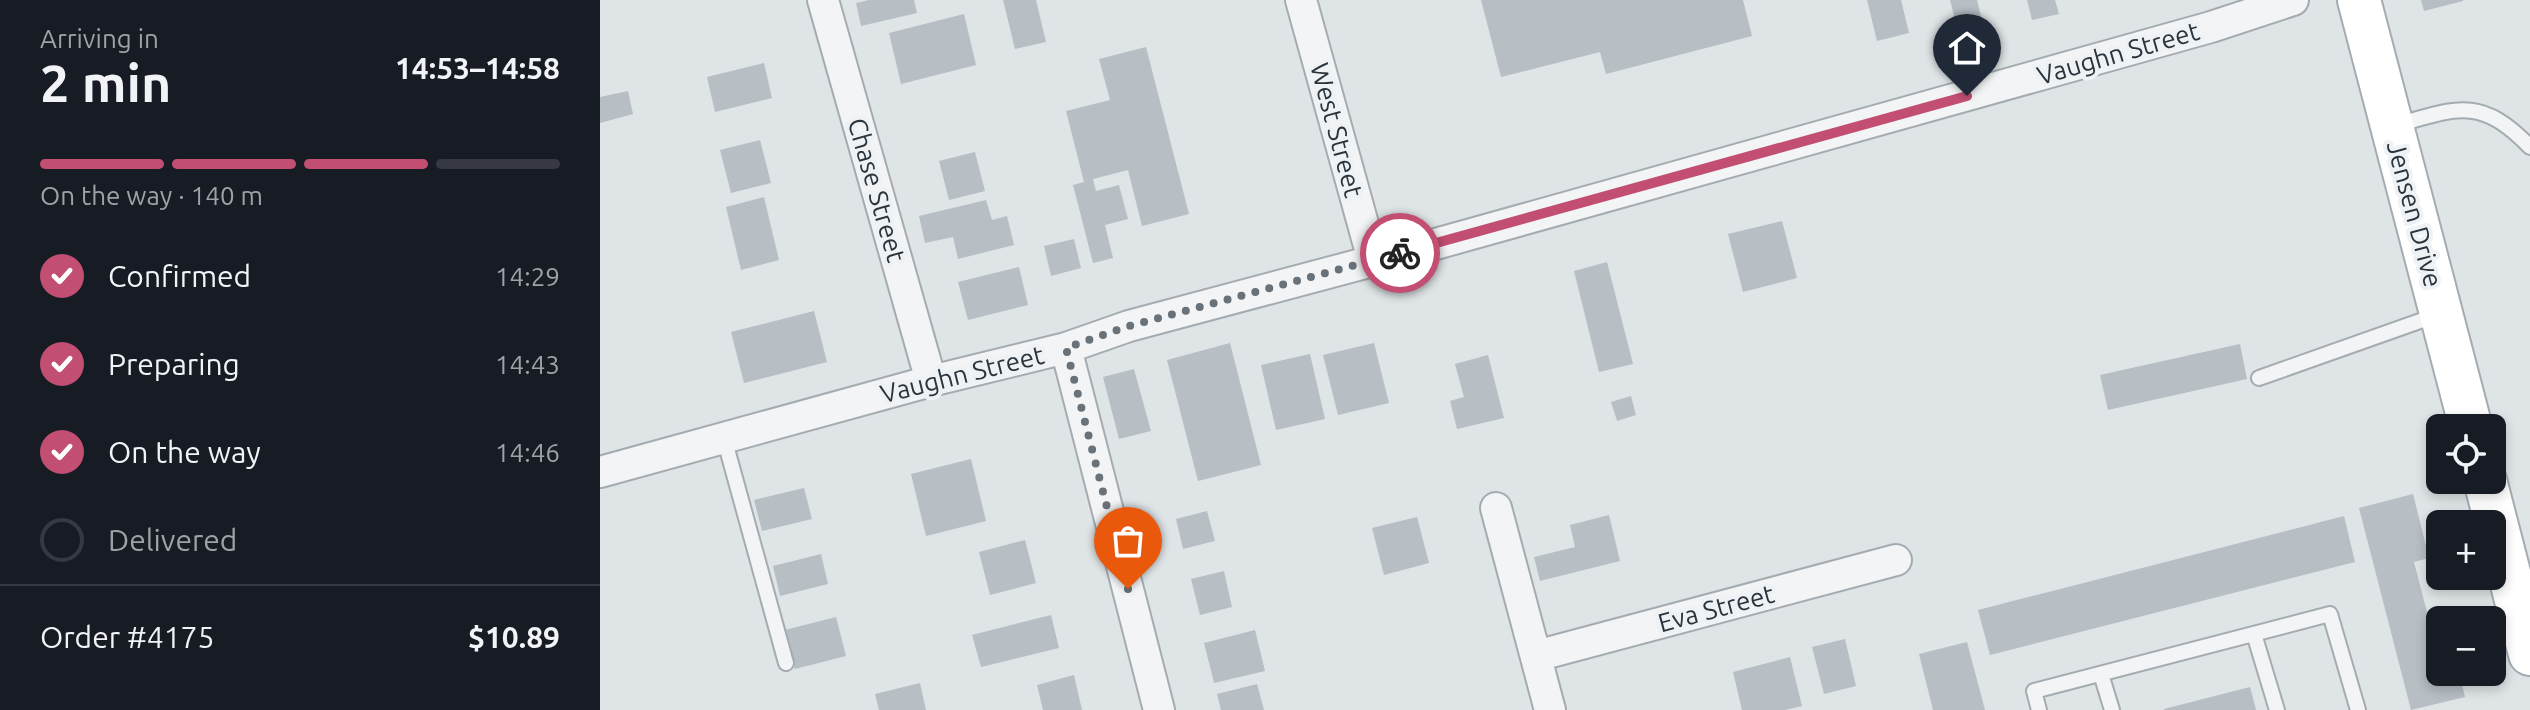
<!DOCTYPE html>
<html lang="en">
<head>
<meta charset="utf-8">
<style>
	body { margin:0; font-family:Ubuntu,sans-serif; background:#242831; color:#f1f3f6; height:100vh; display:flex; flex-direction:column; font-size:30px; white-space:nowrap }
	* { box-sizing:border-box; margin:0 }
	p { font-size:26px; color:#9ea1a6 }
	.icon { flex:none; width:44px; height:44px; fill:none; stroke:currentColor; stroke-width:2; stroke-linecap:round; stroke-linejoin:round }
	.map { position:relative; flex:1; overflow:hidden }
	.sheet { display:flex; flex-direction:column; background:#171b24; width:600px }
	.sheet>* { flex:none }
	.controls { position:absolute; left:1826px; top:414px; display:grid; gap:16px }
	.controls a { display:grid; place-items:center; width:80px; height:80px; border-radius:12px; background:#171b24; box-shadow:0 4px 12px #0003; font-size:40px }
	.pin { position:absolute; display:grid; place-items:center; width:68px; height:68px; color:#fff; margin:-82px -34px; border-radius:50% 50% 50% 0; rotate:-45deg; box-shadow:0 0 8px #0007 }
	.pin .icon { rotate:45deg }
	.courier { position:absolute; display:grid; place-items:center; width:80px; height:80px; margin:-40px; border:6px solid #c24e72; border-radius:50%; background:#fff; color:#222; box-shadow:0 2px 10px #0007 }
	.summary em { font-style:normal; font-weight:700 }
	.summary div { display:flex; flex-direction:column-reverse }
	.summary { display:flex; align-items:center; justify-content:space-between; height:136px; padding:0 40px }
	h1 { font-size:52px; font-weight:700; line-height:60px }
	.bar { display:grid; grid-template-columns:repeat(4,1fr); gap:12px 8px; align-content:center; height:96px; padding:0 40px }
	.bar i { height:10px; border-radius:6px; background:#363941 }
	.bar .on { background:#c24e72 }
	.bar p { grid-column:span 4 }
	.line { display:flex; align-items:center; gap:20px; padding:0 40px; border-top:2px solid #363941 }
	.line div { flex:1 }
	ol { padding:0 40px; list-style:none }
	li { display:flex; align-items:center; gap:24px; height:88px }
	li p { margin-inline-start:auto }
	li .icon { padding:8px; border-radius:50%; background:#c24e72; color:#fff; stroke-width:4 }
	li:last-child { color:#9ea1a6 }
	li i { width:44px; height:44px; border:4px solid #363941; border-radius:50% }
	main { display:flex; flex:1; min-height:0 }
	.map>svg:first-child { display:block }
	.building { fill:#b7bec4 }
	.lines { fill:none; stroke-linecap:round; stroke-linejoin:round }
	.lane-casing { stroke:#a5acb1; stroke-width:18 }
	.street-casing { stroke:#a5acb1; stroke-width:34 }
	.secondary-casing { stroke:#a5acb1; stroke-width:46 }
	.lane { stroke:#f2f4f6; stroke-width:14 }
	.street { stroke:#f2f4f6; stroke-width:30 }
	.secondary { stroke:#fff; stroke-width:42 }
	.done { stroke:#697278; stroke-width:8; stroke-dasharray:0 14.4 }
	.route { stroke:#c24e72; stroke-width:10 }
	.labels { text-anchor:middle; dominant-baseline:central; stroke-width:8; stroke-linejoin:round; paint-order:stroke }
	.street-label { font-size:26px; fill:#2a343d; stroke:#eff2f5 }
</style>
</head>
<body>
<main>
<section class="sheet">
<div class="summary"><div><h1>2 min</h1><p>Arriving in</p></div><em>14:53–14:58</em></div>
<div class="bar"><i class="on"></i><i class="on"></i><i class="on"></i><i></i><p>On the way · 140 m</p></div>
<ol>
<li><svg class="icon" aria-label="check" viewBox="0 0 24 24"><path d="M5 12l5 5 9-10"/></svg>Confirmed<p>14:29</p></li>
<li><svg class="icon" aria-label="check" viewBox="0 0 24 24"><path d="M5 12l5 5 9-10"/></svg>Preparing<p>14:43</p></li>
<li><svg class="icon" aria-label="check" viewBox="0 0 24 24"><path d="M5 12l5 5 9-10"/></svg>On the way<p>14:46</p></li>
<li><i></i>Delivered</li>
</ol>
<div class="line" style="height:104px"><div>Order #4175</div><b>$10.89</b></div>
</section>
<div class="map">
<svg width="1930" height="710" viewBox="0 0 1930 710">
	<rect width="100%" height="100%" fill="#dfe4e7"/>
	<path class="building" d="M 269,0 L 314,0 L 317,13 L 261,26 L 256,3 Z
		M 403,0 L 436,0 L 446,42 L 415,49 Z
		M 881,0 L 1143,0 L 1152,36 L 1006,74 L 1000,52 L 901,77 Z
		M 1267,0 L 1301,0 L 1309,33 L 1277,41 Z
		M 1350,0 L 1377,0 L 1385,33 L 1360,39 Z
		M 1427,0 L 1455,0 L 1459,14 L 1432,20 Z
		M 1821,0 L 1863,0 L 1863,1 L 1824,11 Z
		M 364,14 L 376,65 L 301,84 L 289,33 Z
		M 546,47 L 589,214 L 542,226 L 528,170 L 493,179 L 496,191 L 519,185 L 528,219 L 505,225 L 513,258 L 493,263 L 473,185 L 484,182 L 466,111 L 510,100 L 499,59 Z
		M 164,63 L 172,98 L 115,112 L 107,77 Z
		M 28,91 L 33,114 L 0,123 L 0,97 Z
		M 160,140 L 171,183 L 131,193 L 120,150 Z
		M 375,152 L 385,191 L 349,200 L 339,161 Z
		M 164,197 L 179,260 L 141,270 L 126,207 Z
		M 386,200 L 392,220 L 407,216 L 414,245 L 358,259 L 353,237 L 325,243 L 319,216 Z
		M 1182,221 L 1197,278 L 1143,292 L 1128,234 Z
		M 474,239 L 481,268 L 451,276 L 444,246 Z
		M 1007,262 L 1033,364 L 999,372 L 974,271 Z
		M 419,267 L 428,305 L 368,320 L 358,282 Z
		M 214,311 L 227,362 L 144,383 L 131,332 Z
		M 630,343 L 661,465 L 598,481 L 567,360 Z
		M 774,343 L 789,403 L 738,415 L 723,355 Z
		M 1640,344 L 1647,379 L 1508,410 L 1500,375 Z
		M 710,354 L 725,419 L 676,430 L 661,365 Z
		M 888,355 L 904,418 L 857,429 L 850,401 L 864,397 L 855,364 Z
		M 534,369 L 551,431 L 519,439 L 503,377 Z
		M 1031,396 L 1036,415 L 1017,421 L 1011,402 Z
		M 371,459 L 386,521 L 326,536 L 311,474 Z
		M 204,488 L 212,519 L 162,531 L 154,500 Z
		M 1813,494 L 1829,558 L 1814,562 L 1834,639 L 1840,638 L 1840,672 L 1859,672 L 1865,697 L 1811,710 L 1759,508 Z
		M 607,511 L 615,541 L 583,549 L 576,519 Z
		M 1009,515 L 1020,561 L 940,581 L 934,557 L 975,547 L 970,525 Z
		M 1744,516 L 1755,562 L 1390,655 L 1378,610 Z
		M 817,517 L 829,563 L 784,575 L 772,528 Z
		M 425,540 L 436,583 L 390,595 L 379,552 Z
		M 221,554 L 228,584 L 180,596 L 173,566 Z
		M 624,571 L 632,607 L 600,615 L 591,579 Z
		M 451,615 L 459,648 L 381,667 L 372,635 Z
		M 236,617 L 246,656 L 195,669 L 185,630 Z
		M 655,630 L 665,671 L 614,683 L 604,643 Z
		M 1245,639 L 1256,686 L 1224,694 L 1212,647 Z
		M 1367,642 L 1385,710 L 1333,710 L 1319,654 Z
		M 1190,657 L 1202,706 L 1185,710 L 1142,710 L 1133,672 Z
		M 474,675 L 482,710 L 443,710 L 437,685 Z
		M 320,683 L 326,710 L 279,710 L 275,694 Z
		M 657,684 L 664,710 L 621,710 L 617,694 Z
		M 1650,687 L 1656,710 L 1564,710 L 1564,709 Z"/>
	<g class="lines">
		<defs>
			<path id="lane" d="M 1797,125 C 1858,107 1882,97 1930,147
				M 1659,378 L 1837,315
				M 124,438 L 186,663
				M 1654,634 L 1677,710
				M 1501,674 L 1512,710
				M 1439,710 L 1434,691 L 1730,614 L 1758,710"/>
			<path id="street" d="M 223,0 L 331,381
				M 701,0 L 773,260
				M 466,348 L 559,710
				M 0,472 L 331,381 L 466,348 L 529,326 L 825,247 L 1611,27 L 1693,0
				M 896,508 L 950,710
				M 936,656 L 1296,560"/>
			<path id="secondary" d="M 1759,0 L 1871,428
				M 1885,480 L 1930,654"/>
		</defs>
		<use href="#lane" class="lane-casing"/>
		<use href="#street" class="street-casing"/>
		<use href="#secondary" class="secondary-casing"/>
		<use href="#lane" class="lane"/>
		<use href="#street" class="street"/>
		<use href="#secondary" class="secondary"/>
	</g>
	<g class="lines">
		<path class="done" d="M 528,589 L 466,348 L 529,326 L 800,253"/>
		<path class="route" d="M 800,253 L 1367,96"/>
	</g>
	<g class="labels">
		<g class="street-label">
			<text transform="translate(1518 53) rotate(-16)">Vaughn Street</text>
			<text transform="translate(737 130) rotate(75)">West Street</text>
			<text transform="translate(277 190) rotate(74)">Chase Street</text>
			<text transform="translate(1815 214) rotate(75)">Jensen Drive</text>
			<text transform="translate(362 374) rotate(-14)">Vaughn Street</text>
			<text transform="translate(1116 608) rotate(-15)">Eva Street</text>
		</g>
	</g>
</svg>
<div class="controls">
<a><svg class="icon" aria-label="locate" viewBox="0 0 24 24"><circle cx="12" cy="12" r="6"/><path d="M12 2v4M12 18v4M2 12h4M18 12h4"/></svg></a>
<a>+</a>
<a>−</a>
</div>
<div class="pin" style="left:528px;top:589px;background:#ea580c"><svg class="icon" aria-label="bag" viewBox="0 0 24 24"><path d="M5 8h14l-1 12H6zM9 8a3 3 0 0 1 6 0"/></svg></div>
<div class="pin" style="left:1367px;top:96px;background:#1f2937"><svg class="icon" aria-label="home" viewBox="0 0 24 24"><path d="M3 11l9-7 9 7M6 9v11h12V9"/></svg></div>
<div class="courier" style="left:800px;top:253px"><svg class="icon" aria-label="bike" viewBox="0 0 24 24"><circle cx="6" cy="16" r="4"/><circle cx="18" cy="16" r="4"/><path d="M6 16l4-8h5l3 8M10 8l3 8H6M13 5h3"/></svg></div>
</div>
</main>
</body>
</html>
